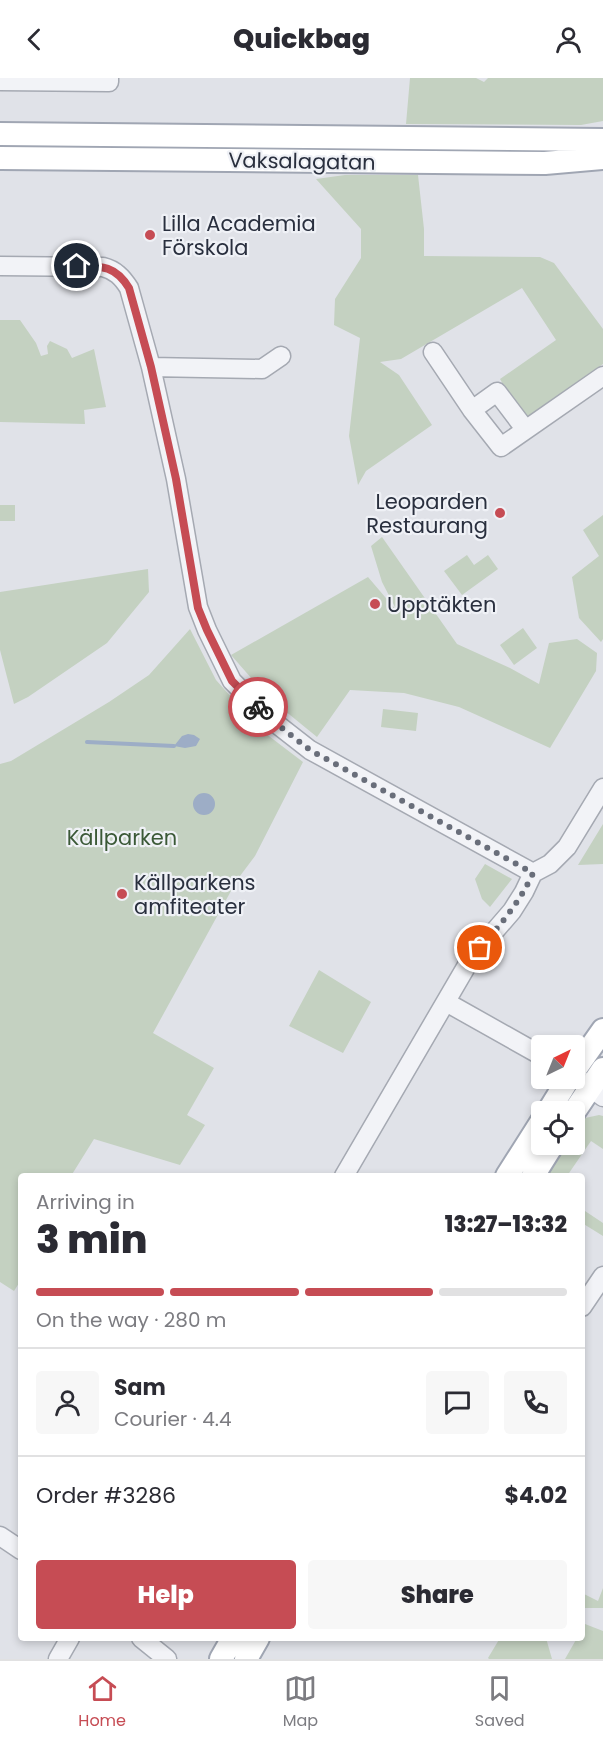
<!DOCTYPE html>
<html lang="en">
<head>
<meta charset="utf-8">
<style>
	body { margin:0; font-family:Poppins,sans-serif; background:#f7f7f7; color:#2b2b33; height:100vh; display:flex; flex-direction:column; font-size:22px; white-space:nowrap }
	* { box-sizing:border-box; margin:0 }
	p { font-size:20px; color:#7c7c81 }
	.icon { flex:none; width:33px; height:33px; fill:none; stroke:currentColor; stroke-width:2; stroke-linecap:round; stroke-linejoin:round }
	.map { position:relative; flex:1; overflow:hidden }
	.panel { position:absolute; left:18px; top:1095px; width:567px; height:468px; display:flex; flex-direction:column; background:#fff; border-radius:6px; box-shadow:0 3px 9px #0003 }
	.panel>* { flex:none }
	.needle { width:39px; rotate:43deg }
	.buttons { position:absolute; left:531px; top:957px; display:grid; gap:12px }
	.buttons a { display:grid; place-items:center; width:54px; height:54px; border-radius:6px; background:#fff; box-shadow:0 3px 9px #0003; font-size:30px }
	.pin { position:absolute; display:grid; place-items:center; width:51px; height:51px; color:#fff; margin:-26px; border:3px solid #fff; border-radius:50%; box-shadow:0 2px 6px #0007 }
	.courier { position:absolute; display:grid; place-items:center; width:60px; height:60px; margin:-30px; border:4px solid #c64c54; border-radius:50%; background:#fff; color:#222; box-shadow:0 2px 8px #0007 }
	.head em { font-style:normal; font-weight:800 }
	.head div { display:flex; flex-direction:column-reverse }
	.head { display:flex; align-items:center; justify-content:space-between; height:102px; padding:0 18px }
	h1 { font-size:39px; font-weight:800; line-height:45px }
	.bar { display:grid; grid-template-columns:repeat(4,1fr); gap:9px 6px; align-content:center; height:72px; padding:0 18px }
	.bar i { height:8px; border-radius:4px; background:#e1e1e2 }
	.bar .current { background:#c64c54 }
	.bar p { grid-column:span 4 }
	.line { display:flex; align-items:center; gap:15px; padding:0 18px; border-top:2px solid #e1e1e2 }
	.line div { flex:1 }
	.round { display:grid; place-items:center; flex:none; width:63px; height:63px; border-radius:6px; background:#f7f7f7 }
	.primary-button { display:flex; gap:12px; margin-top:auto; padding:12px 18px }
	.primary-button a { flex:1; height:69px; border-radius:6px; background:#c64c54; color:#fff; font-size:24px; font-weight:800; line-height:69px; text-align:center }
	.primary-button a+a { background:#f7f7f7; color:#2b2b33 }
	header { display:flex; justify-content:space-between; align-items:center; height:78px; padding:0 18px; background:#fff; font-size:27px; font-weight:800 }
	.dock { display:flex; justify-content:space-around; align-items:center; height:84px; border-top:2px solid #e1e1e2; background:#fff; font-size:16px; color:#7c7c81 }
	.dock a { display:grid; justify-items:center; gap:3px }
	.dock .current { color:#c64c54 }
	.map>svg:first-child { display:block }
	.green { fill:#c4d1c1 }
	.water { fill:#9dadc6 }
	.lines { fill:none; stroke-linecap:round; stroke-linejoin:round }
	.stream { stroke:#9dadc6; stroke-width:4 }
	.minor-casing { stroke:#a5a9b2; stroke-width:21 }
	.major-casing { stroke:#a0a6b3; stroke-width:26 }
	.minor { stroke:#f2f3f7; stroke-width:18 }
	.major { stroke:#fff; stroke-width:22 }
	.done { stroke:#696e7a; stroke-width:6; stroke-dasharray:0 10.8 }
	.route { stroke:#c64c54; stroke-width:8 }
	.poi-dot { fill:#c64c54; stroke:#eff1f6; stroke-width:2 }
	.labels { text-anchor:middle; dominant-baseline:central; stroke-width:4.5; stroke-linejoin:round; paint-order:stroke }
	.street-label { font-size:21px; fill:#292f3e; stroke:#eff1f6 }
	.poi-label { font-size:21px; fill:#292f3e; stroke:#eff1f6; text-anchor:start }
	.park-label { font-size:21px; fill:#3b5937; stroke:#eff1f6 }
</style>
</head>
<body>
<header><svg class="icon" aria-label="back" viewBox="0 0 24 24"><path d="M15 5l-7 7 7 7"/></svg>Quickbag<svg class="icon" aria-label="person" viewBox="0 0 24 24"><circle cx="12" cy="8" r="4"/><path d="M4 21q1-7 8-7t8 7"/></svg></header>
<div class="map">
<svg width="603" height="1581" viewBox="0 0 603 1581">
	<rect width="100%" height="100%" fill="#e0e2e8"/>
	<path class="green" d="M 410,0 L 476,0 L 484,4 L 488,0 L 603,0 L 603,43 L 581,47 L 406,46 Z
		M 345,97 L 418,97 L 424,151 L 424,178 L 540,179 L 554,185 L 603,251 L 603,286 L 528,339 L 521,338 L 500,301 L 556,262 L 522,210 L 401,281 L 380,284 L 399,297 L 432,347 L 366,393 L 358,407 L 349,358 L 360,260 L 334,247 L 335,221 L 361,180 L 361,151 L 316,101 Z
		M 0,242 L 20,242 L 36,265 L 41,278 L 48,276 L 47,268 L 50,263 L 67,271 L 72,280 L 94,271 L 106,329 L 84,332 L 85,346 L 0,344 Z
		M 0,427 L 15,427 L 15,443 L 0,443 Z
		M 603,437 L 603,561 L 601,564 L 579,540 L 572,499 L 599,478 L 583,452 Z
		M 382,459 L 457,566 L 510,590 L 539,606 L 549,565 L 577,561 L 597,575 L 596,593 L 550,670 L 459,629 L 404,615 L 350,612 L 317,659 L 268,619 L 231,577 L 368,499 L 397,533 L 382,504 L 371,468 Z
		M 467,477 L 474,487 L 488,477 L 498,491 L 462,517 L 444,493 Z
		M 148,491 L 149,514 L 107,565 L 28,619 L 14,626 L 0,572 L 0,514 Z
		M 523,550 L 537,570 L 514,587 L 500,567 Z
		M 190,551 L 216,602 L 261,652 L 303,684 L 255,778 L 237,802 L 153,955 L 214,990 L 187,1037 L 205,1047 L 180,1087 L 94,1061 L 71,1098 L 21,1098 L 21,1202 L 14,1213 L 0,1204 L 0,686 L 11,683 L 109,624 L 149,597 Z
		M 383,631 L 418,635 L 416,653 L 381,649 Z
		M 603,746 L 603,786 L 578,787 Z
		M 485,786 L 512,801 L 490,829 L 482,821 L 475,801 Z
		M 319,892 L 371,924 L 343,975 L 289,948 Z
		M 599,1037 L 603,1038 L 603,1071 L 591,1063 L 567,1098 L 546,1098 L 567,1067 L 574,1066 L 575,1055 L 585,1040 Z
		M 582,1131 L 603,1145 L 603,1158 L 582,1145 Z
		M 603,1510 L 603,1530 L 582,1530 L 582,1515 L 598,1523 Z
		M 585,1546 L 603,1553 L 603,1581 L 565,1581 L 577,1560 L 582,1560 L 582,1551 Z
		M 500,1560 L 546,1560 L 552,1581 L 489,1581 L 488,1580 Z"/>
	<path class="water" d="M 188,656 L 194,657 L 200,661 L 196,668 L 185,670 L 174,668 L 182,658 Z
		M193 726a11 11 0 1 1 22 0a11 11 0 1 1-22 0Z"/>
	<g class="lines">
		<path class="stream" d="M 87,664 L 174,668"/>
		<defs>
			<path id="minor" d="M 0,3 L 109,4 L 109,0
				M 0,188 L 103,189 C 115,192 122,199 129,210 L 151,289 L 176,401 L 198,529 L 207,552 L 232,603 L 269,640 L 310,672 L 533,795
				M 433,274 L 472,332
				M 151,289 L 262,291 L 281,278
				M 525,351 L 497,314 L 472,332 L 501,369 L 603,298
				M 446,924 L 542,978
				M 574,997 L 603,1019
				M 344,1098 L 466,889 L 480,870 L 512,833 L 524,814 L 533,795 L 550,786 L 567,769 L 603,710
				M 582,1229 L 603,1198
				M 0,1458 L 21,1472
				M 141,1560 L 167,1581
				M 58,1581 L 70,1560"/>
			<path id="major" d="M 0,56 L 603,62
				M 0,80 L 545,85 L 603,80
				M 574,993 L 603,952
				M 548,1034 L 569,1000
				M 574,1034 L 603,991
				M 507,1098 L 542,1043
				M 533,1098 L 553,1066
				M 221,1581 L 233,1560
				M 246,1581 L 258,1560"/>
		</defs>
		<use href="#minor" class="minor-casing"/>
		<use href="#major" class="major-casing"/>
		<use href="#minor" class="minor"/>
		<use href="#major" class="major"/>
	</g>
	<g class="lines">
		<path class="done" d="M 258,629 L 269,640 L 310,672 L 533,795 C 520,824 501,846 480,870"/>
		<path class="route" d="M 77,188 C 101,188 115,187 129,210 L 151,289 L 176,401 L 198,530 L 207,552 L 232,603 L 258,629"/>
	</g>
	<g class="poi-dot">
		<circle cx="150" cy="157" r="6"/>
		<circle cx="500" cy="435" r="6"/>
		<circle cx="375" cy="526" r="6"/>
		<circle cx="122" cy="816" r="6"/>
	</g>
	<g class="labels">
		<g class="street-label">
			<text transform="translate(302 83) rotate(1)">Vaksalagatan</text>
		</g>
		<g class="poi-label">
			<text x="162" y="145">Lilla Academia<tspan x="162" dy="24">Förskola</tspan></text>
			<text x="488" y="423" text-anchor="end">Leoparden<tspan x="488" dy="24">Restaurang</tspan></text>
			<text x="387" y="526">Upptäkten</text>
			<text x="134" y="804">Källparkens<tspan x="134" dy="24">amfiteater</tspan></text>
		</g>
		<g class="park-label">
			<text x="122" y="759">Källparken</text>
		</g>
	</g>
</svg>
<div class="buttons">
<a><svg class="needle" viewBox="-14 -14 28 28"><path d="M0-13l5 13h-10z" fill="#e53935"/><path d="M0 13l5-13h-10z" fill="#7c7c81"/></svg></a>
<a><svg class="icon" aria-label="locate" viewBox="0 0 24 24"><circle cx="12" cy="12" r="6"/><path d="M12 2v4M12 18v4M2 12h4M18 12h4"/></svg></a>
</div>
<div class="pin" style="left:480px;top:870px;background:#ea580c"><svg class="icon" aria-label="bag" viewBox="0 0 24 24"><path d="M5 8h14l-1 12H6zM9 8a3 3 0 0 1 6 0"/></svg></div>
<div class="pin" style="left:77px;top:188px;background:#1f2937"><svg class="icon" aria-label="home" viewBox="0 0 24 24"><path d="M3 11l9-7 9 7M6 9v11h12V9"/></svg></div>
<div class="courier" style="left:258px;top:629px"><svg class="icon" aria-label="bike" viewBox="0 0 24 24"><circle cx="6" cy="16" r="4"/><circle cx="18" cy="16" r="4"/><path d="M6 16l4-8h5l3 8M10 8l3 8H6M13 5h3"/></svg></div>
<section class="panel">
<div class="head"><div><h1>3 min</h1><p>Arriving in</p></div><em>13:27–13:32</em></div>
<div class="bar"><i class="current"></i><i class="current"></i><i class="current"></i><i></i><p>On the way · 280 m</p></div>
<div class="line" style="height:108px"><a class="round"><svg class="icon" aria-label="person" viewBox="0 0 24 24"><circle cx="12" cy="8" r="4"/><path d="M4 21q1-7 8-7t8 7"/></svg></a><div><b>Sam</b><p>Courier · 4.4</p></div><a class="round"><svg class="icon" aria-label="chat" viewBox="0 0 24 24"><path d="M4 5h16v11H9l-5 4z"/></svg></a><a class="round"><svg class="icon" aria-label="phone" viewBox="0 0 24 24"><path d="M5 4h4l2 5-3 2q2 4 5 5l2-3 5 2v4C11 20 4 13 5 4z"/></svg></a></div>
<div class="line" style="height:78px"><div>Order #3286</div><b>$4.02</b></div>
<div class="primary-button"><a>Help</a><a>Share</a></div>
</section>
</div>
<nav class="dock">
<a class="current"><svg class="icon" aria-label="home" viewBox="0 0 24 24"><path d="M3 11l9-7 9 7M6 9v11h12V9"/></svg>Home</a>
<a><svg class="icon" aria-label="map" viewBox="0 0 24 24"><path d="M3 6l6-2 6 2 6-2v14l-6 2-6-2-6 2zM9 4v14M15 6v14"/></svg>Map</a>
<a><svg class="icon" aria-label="saved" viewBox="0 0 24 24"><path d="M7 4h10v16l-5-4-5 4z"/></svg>Saved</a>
</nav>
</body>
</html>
